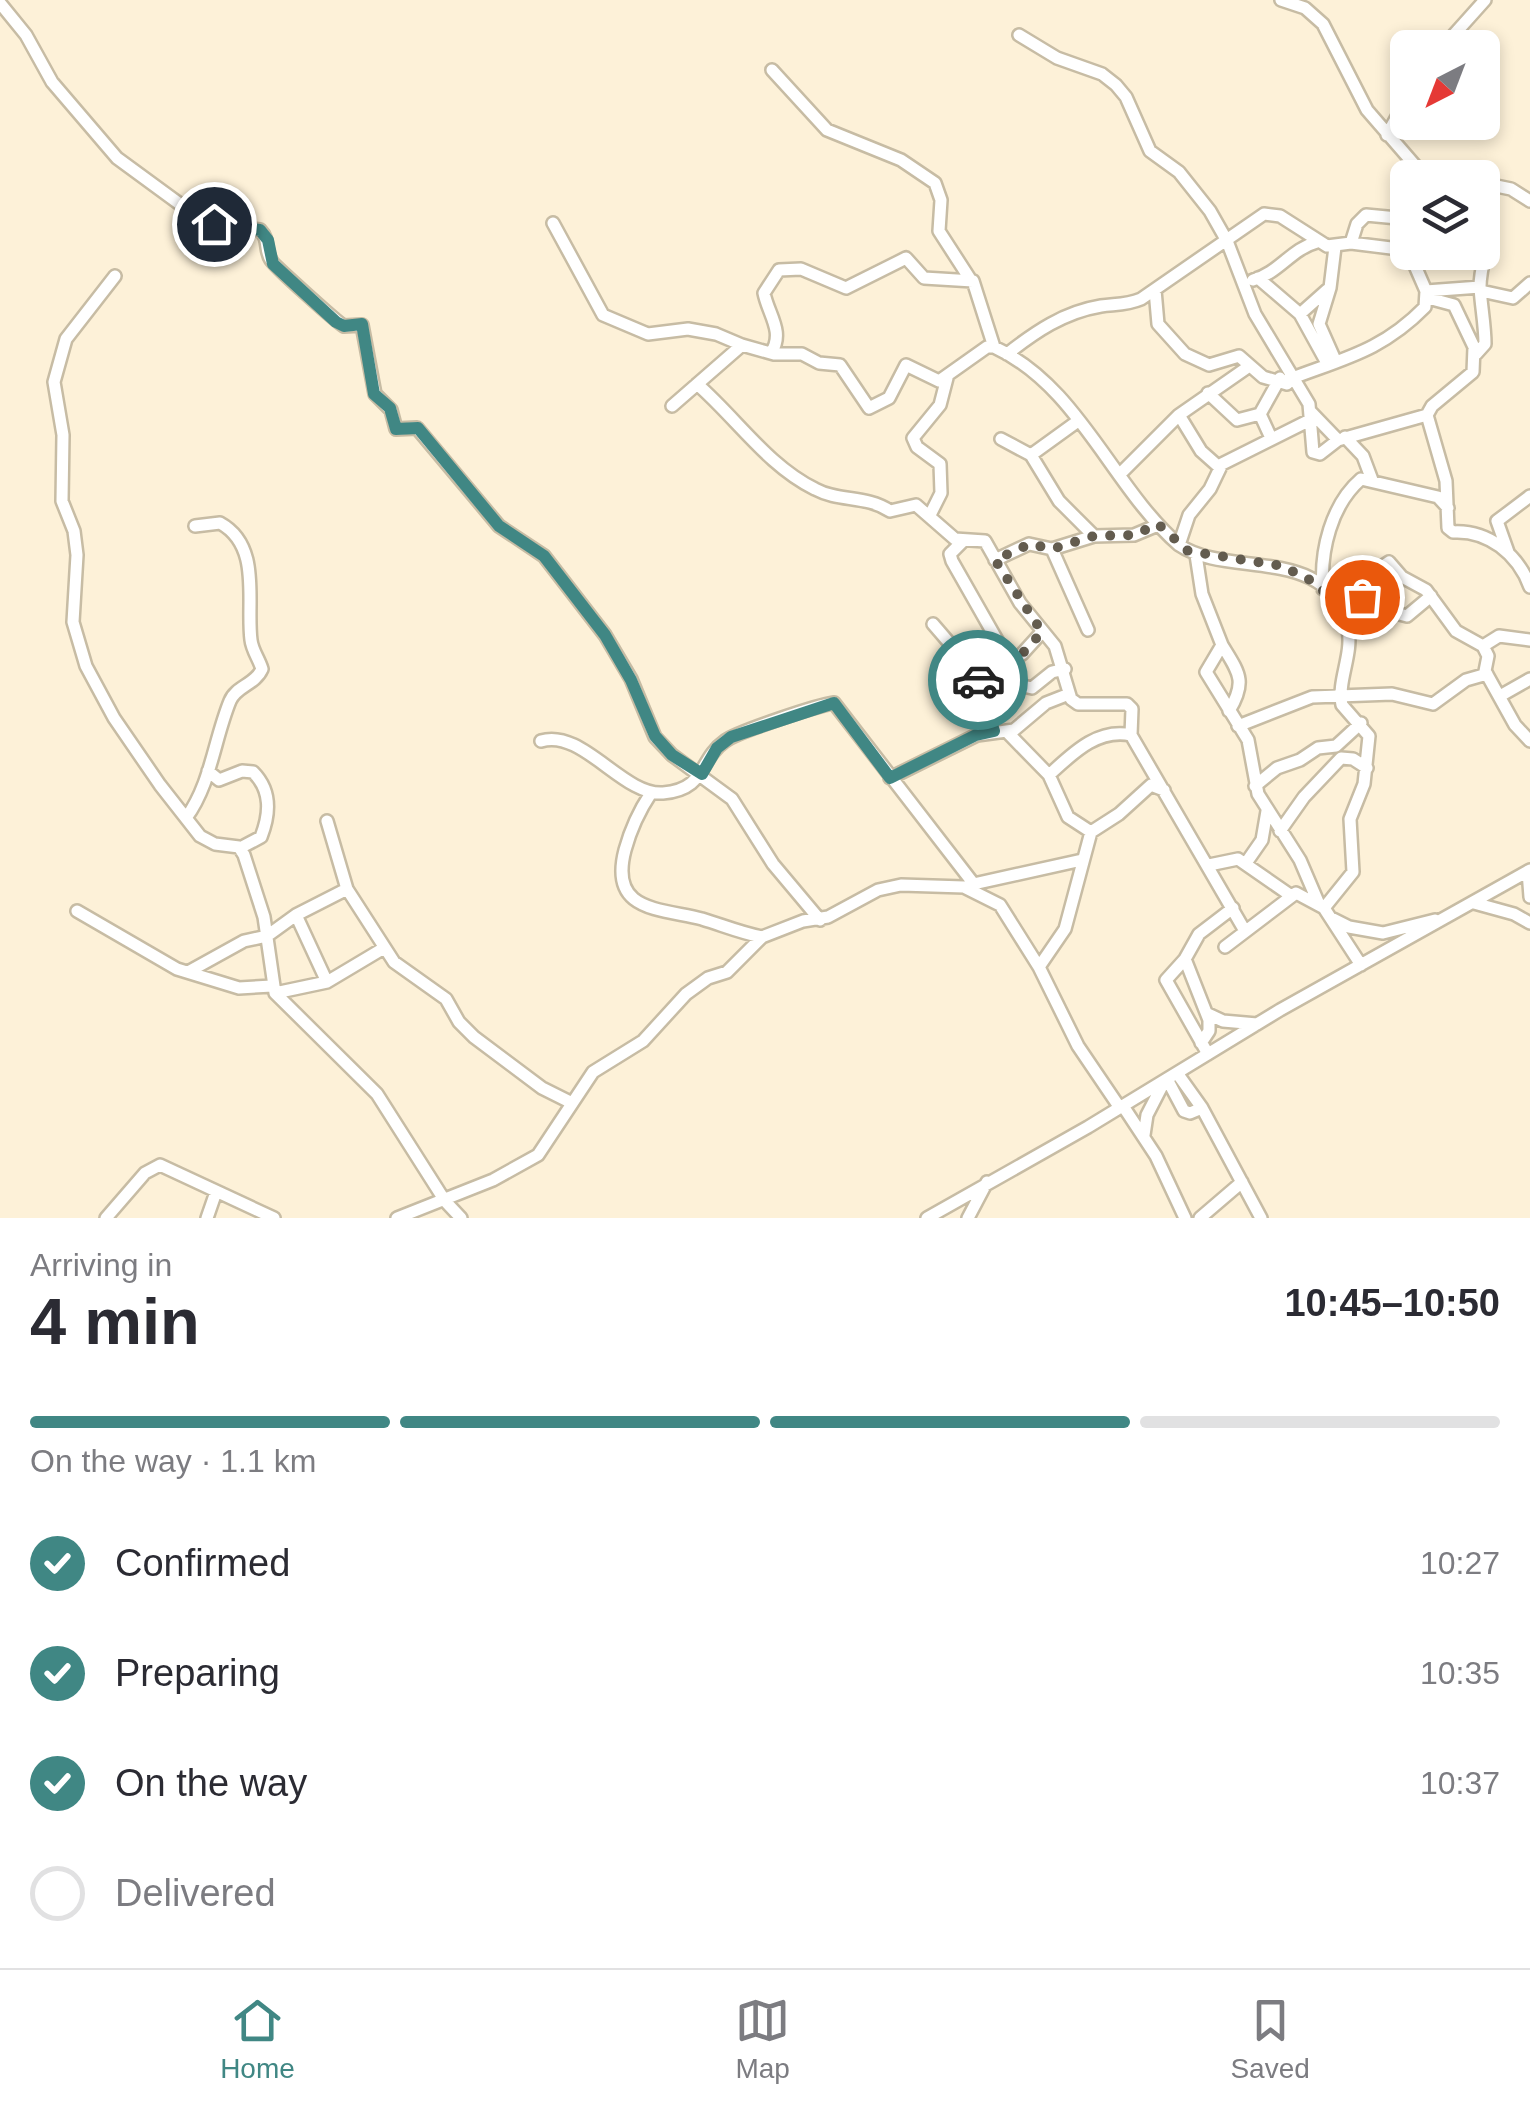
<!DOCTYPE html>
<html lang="en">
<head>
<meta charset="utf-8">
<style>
	body { margin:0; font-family:Helvetica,sans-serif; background:#f7f7f7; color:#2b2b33; height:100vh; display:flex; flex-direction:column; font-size:38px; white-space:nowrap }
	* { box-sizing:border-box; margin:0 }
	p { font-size:32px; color:#7c7c81 }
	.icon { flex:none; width:55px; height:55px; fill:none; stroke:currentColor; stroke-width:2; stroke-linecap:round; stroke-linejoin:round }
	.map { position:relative; height:1218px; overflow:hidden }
	.details { display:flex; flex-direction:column; background:#fff; flex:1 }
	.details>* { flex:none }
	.needle { width:65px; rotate:222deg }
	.fabs { position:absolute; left:1390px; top:30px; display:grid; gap:20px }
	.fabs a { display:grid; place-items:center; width:110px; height:110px; border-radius:15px; background:#fff; box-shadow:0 5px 15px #0003; font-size:50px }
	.pin { position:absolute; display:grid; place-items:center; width:85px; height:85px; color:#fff; margin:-42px; border:5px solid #fff; border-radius:50%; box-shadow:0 2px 10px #0007 }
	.courier { position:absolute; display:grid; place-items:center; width:100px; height:100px; margin:-50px; border:8px solid #408784; border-radius:50%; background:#fff; color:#222; box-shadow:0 2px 12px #0007 }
	.summary em { font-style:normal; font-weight:600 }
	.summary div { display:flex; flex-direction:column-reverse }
	.summary { display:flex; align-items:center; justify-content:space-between; height:170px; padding:0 30px }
	h1 { font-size:65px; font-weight:600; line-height:75px }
	.bar { display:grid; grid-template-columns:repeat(4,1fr); gap:15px 10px; align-content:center; height:120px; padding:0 30px }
	.bar i { height:12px; border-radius:8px; background:#e1e1e2 }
	.bar .current { background:#408784 }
	.bar p { grid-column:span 4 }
	ol { padding:0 30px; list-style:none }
	li { display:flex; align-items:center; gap:30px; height:110px }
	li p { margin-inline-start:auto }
	li .icon { padding:10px; border-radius:50%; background:#408784; color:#fff; stroke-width:4 }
	li:last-child { color:#7c7c81 }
	li i { width:55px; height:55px; border:5px solid #e1e1e2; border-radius:50% }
	.tabs { display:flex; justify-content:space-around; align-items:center; height:140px; border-top:2px solid #e1e1e2; background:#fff; font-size:28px; color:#7c7c81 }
	.tabs a { display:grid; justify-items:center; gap:5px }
	.tabs .current { color:#408784 }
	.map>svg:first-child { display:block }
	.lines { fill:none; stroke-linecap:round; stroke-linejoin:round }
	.minor-casing { stroke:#c7bca4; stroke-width:16 }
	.minor { stroke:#fff; stroke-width:11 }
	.done { stroke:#635c4f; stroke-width:10; stroke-dasharray:0 18 }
	.route { stroke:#408784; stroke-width:12 }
</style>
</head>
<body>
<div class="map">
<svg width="1530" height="1218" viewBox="0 0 1530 1218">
	<rect width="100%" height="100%" fill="#fdf1d8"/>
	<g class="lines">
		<defs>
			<path id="minor" d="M 1281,0 L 1305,8 L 1323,24 L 1367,110 L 1426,178
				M 0,3 L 26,35 L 52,82 L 117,158 L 192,213 L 215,224 L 260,230 C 270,240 264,249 271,260 C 273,265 339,324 344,326 L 362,325 L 375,394 L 391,410 L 396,429 L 417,428 L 499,526 L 544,556 L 605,635 L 631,679 L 655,737 L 672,755 L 732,799 L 773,864 L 820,920
				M 1019,35 L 1057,58 L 1102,74 L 1116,85 L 1126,97 L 1150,151 L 1179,172 L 1210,211 L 1227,241 L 1255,314 L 1309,404 L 1313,452 L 1320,454 L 1338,440 L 1427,415
				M 1442,48 L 1485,0
				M 772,70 L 827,130 L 901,160 L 935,183 L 941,200 L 939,231 L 970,279
				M 1387,135 L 1408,97
				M 1482,183 L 1511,189 L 1530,201
				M 553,223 L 603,315 L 648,334 L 688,329 L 716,334 L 742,345
				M 1351,243 L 1357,224 L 1366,215 L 1408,219
				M 115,276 L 66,339 L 54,382 L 63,435 L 62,501 L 74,531 L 77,555 L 73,622 L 86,666 L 114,718 L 160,785 L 200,836 L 215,844 L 239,847 L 244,855 L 264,917 L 275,993 L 377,1094 L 445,1201 L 461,1218
				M 1258,278 L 1300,314 L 1327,363
				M 1253,280 C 1279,273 1291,249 1317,242
				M 1155,290 L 1158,324 L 1185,354 L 1209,365 L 1239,356 L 1263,377 L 1287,384
				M 1426,291 L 1480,287
				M 1481,291 L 1513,298 L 1530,283
				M 1428,298 L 1454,305 L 1474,347 L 1473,372 L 1432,406 L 1427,415 L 1446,481 L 1448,528 L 1453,532 C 1488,530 1518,554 1530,587
				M 1300,314 L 1327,290
				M 771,353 C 785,332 768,314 764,293 L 779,270 L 801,269 L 846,288 L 906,258 L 924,278 L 973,281 L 994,347
				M 1007,354 C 1035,332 1064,312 1101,306 C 1116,304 1127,305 1141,299 L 1264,214 L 1280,216 L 1327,246 L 1351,243 L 1399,249 L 1405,246 L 1408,234
				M 1476,354 L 1485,344 C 1485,325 1481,306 1480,287 C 1480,251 1505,216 1482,183
				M 1335,360 L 1319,324 L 1330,288 L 1335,247
				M 1282,382 C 1340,359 1380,353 1425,307 L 1426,291 L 1409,252
				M 697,384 C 737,419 768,466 815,489 C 839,502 866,495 890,511 L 916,505 L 955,539 L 985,541 L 1020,603 L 1055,646 L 1071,699 L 1078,704 L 1127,704 L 1132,709 L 1131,735 L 1245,931
				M 1208,393 L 1237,420 L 1260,414
				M 672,406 L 742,345 L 774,354 L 802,354 L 819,363 L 840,365 L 869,408 L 889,398 L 906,365 L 939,381 L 987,347 L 994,347 C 1079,386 1112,487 1179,545 C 1229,579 1330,543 1348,629 C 1353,655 1337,681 1342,705 L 1369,736 L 1364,784 L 1350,819 L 1353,872 L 1324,908
				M 1311,412 L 1338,440
				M 1179,415 L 1201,451 L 1219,467
				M 1345,437 L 1363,456 L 1372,480
				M 1271,438 L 1260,414 L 1280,378
				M 1001,439 L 1031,455 L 1078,421
				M 1031,455 L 1059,501 L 1094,536
				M 1121,473 L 1179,415 L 1248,367
				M 930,515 L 941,493 L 940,464 L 917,447 L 913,438 L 940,405 L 947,378
				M 962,542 L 950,554 L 952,561 L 1010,663
				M 1179,545 L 1189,515 L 1210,489 L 1222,464 L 1310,420
				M 1052,549 L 1088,630
				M 1508,552 L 1497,521 L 1530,496
				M 1196,555 L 1202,594 L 1222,645 L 1206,672 L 1248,740 L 1258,794 L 1300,860 L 1318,902
				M 995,560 L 1029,544 L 1052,549 L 1094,536 L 1134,535 L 1158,525
				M 1323,589 C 1320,551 1331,505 1361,479 L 1438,497 L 1448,508
				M 1369,594 L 1380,568 L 1389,562 L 1402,577 L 1426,590 L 1456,631 L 1483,646 L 1488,656 L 1485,671 L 1515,725 L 1530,741
				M 1334,599 L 1369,594 L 1384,610 L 1407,616 L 1431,596
				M 933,624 L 970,667 L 994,731
				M 1222,645 C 1239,673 1247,681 1229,711
				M 1483,646 L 1499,636 L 1530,640
				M 977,680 L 1022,654 L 1042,632
				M 1023,686 L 1032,688 L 1052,672 L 1065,669
				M 1500,696 L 1530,679
				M 1238,726 L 1312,697 L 1392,694 L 1433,704 L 1466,680 L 1487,674
				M 1006,731 L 1049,775 L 1068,817 L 1091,832
				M 541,741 C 582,728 623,796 663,793 C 707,789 698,760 725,741 C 737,732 818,705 834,703 L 973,883
				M 208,771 L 219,780 L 242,771 L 253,772 C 272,791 270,814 261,837 L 240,848
				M 1049,775 C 1072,754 1097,728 1131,735
				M 890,778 L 977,735 L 1014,730 L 1046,703 L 1069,694
				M 1255,786 L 1277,768 L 1300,760 L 1318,748 L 1336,746 L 1361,723
				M 651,793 C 639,811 631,828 625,850 C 609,911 657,908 702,919 C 722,925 741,933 762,937
				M 186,818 C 211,784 214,740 230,701 C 236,686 255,685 262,669 C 259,659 252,650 251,640 C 246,602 262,546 220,523 L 195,526
				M 327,821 L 347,889 L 394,962 L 446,999 L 459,1022 L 474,1037 L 542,1088 L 572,1103
				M 1280,831 L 1304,797 L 1341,758 L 1353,759 L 1367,768
				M 1246,863 L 1262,840 L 1267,811
				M 1209,865 L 1238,859 L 1290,895
				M 1528,871 L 1530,897
				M 969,885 L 1082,860
				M 1474,903 L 1514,914 L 1530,923
				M 77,911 L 177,969 L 239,988 L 272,986
				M 296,915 L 327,982
				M 1333,919 L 1349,927 L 1383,933 L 1435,920
				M 1225,947 L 1296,893 L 1324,908 L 1361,965
				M 1185,959 L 1209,1020 L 1209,1031 L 1201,1043
				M 1039,967 L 1065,929 L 1091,832 L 1119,814 L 1151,785 L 1164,790
				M 188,972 L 244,941 L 267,936 L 296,915 L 347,889
				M 275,993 L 327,982 L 384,948
				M 1208,1014 L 1223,1021 L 1257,1024
				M 1208,1054 L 1166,980 L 1185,959 L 1199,934 L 1233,908
				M 1177,1073 L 1202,1108 L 1261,1218
				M 1167,1079 L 1184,1111 L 1190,1113 L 1202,1108
				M 1123,1106 L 1156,1156 L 1185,1218
				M 1144,1135 L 1147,1115 L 1164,1082
				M 106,1218 L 145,1173 L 160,1165 L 274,1218
				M 207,1218 L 216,1192
				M 397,1218 L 493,1180 L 538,1155 L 593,1072 L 643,1041 L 686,994 L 708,978 L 727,972 L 762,937 L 803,921 L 828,917 L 878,890 L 901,885 L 964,887 L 1000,905 L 1039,967 L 1078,1046 L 1120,1108
				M 927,1218 L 1088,1127 L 1280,1010 L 1530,870
				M 968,1218 L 987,1182
				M 1200,1218 L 1242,1182"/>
		</defs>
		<use href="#minor" class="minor-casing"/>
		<use href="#minor" class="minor"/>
	</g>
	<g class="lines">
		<path class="done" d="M 978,680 L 1022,654 L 1042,632 L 995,560 L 1030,544 L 1052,549 L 1094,536 L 1134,535 L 1158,524 L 1188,551 L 1282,566 L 1310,580 L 1334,600 L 1362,597"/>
		<path class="route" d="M 214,224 L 260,230 L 268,240 L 273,264 L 336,322 L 344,326 L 362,324 L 374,394 L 390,408 L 396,429 L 418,428 L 499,526 L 544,556 L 605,635 L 631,680 L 655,736 L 672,755 L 702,774 L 717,748 L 731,737 L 834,703 L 890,778 L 976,735 L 994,731 L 978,680"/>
	</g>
</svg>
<div class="fabs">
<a><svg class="needle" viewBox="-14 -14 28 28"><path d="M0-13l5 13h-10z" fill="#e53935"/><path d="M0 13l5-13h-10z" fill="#7c7c81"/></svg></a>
<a><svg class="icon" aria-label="layers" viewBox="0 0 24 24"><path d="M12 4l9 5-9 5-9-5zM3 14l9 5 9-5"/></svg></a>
</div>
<div class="pin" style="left:1362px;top:597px;background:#ea580c"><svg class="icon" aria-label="bag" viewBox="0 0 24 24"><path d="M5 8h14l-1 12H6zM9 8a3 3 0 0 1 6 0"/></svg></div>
<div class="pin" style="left:214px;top:224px;background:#1f2937"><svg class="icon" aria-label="home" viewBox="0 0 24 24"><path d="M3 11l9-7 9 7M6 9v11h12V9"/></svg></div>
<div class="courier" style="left:978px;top:680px"><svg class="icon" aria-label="car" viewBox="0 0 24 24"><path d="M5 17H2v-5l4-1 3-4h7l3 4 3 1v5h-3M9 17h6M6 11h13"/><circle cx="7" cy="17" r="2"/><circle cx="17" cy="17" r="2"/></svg></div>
</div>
<section class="details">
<div class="summary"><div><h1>4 min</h1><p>Arriving in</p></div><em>10:45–10:50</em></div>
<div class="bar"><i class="current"></i><i class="current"></i><i class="current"></i><i></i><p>On the way · 1.1 km</p></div>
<ol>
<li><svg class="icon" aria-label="check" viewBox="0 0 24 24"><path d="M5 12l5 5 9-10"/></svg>Confirmed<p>10:27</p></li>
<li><svg class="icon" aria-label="check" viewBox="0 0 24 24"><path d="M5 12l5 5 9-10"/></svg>Preparing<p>10:35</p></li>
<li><svg class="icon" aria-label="check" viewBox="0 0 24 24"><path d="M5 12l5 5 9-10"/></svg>On the way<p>10:37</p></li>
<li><i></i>Delivered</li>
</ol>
</section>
<nav class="tabs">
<a class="current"><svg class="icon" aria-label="home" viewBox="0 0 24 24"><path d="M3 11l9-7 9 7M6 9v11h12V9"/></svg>Home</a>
<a><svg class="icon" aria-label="map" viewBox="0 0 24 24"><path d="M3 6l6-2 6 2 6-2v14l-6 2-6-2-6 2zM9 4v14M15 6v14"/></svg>Map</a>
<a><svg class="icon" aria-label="saved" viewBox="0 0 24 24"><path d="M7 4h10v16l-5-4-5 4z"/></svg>Saved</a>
</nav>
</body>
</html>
